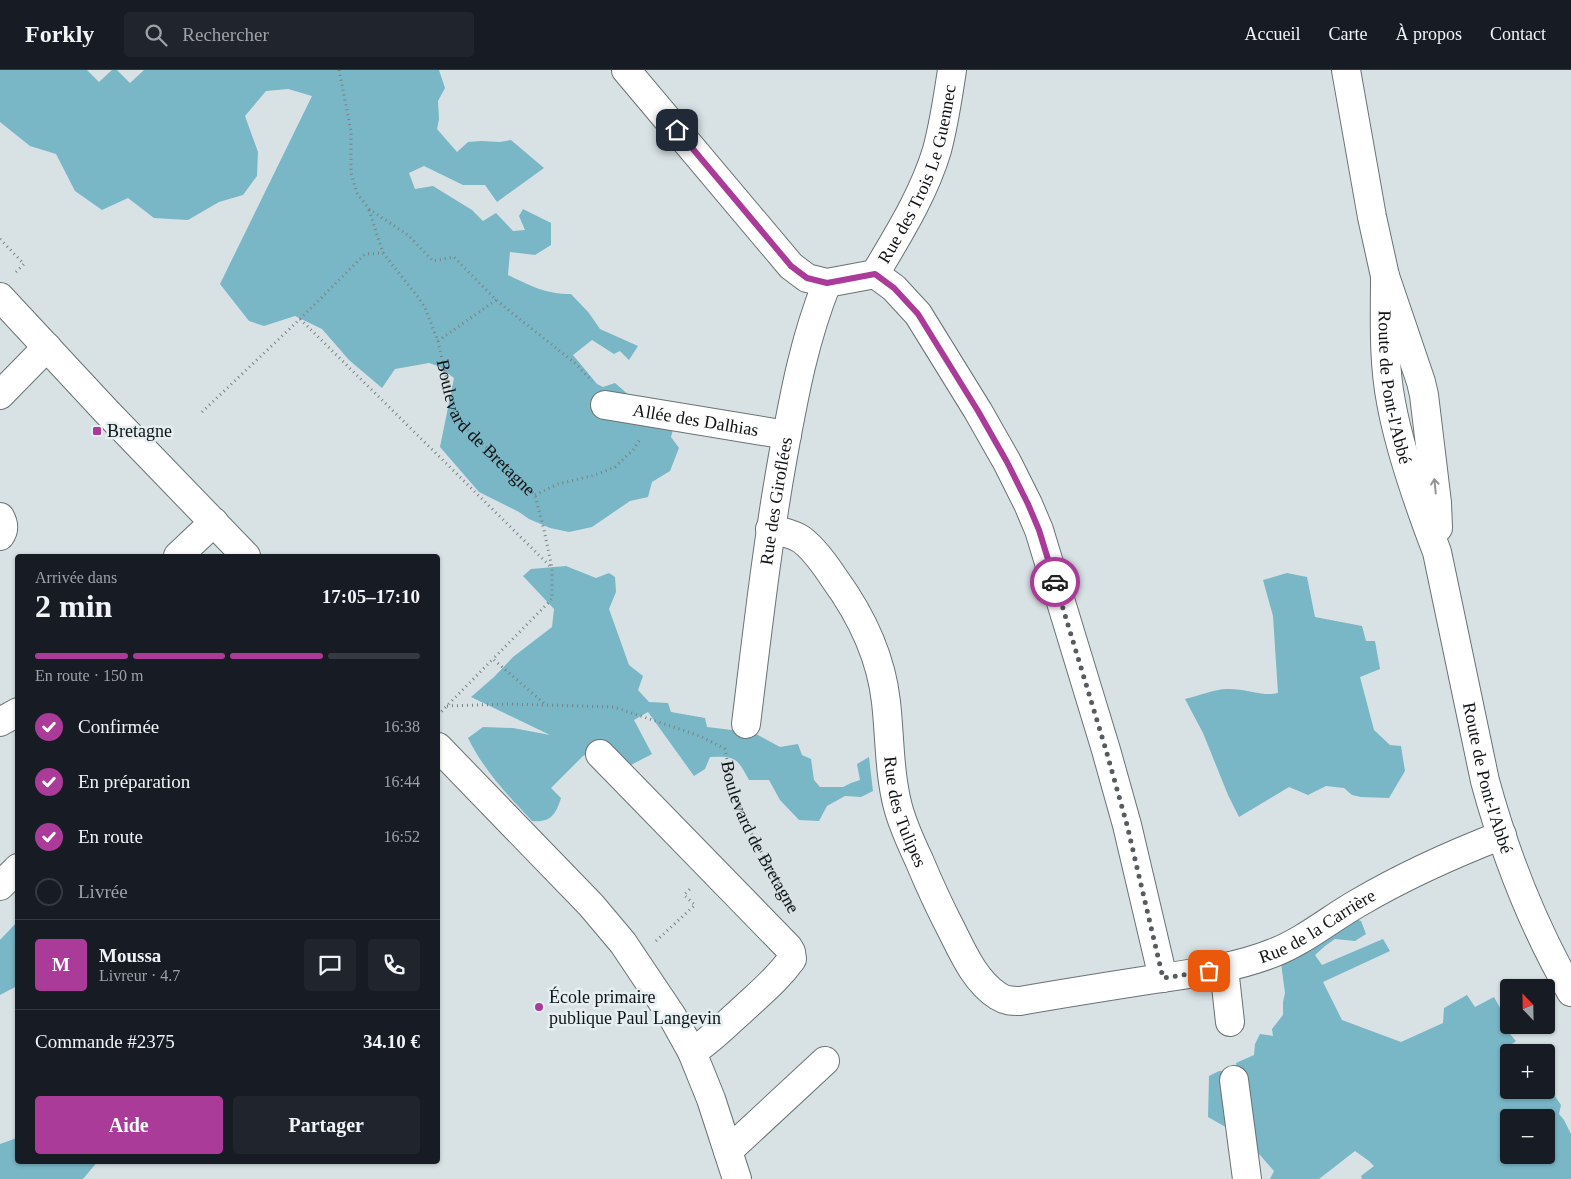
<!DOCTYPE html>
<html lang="fr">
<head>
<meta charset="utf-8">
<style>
	body { margin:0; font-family:Georgia,serif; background:#20242c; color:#f1f3f6; height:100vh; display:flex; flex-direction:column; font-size:19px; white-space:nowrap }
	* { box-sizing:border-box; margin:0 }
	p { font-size:16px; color:#9ea1a6 }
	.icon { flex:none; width:28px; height:28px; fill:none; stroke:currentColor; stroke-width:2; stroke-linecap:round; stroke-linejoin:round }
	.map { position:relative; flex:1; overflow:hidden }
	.panel { position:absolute; left:15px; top:484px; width:425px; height:610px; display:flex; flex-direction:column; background:#171b24; border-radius:5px; box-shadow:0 1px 4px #0004 }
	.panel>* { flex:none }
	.needle { width:32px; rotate:338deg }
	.fabs { position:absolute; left:1500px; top:909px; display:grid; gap:10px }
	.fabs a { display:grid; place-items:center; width:55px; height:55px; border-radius:5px; background:#171b24; box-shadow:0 1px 4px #0004; font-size:25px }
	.pin { position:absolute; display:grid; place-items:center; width:42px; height:42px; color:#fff; margin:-21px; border-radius:10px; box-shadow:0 2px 8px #0006 }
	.courier { position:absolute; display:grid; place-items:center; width:50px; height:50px; margin:-25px; border:4px solid #ab3b98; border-radius:50%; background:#fff; color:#222; box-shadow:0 1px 6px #0007 }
	.head em { font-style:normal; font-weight:700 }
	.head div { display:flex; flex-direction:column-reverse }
	.head { display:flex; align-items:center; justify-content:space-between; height:85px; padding:0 20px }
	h1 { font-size:32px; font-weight:700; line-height:38px }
	.bar { display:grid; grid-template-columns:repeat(4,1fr); gap:8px 5px; align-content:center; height:60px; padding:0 20px }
	.bar i { height:6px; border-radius:4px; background:#363941 }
	.bar .on { background:#ab3b98 }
	.bar p { grid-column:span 4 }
	.line { display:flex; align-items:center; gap:12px; padding:0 20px; border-top:1px solid #363941 }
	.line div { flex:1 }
	.round { display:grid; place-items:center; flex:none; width:52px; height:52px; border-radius:5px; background:#20242c }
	ol { padding:0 20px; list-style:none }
	li { display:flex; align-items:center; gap:15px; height:55px }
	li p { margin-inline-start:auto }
	li .icon { padding:5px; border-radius:50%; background:#ab3b98; color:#fff; stroke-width:4 }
	li:last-child { color:#9ea1a6 }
	li i { width:28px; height:28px; border:2px solid #363941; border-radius:50% }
	.action { display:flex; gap:10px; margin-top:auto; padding:10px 20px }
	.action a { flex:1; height:58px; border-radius:5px; background:#ab3b98; color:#fff; font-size:20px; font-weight:700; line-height:58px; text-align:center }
	.action a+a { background:#20242c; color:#f1f3f6 }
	header { display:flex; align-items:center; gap:30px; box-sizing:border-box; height:70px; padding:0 25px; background:#171b24; border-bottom:1px solid #363941 }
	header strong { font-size:24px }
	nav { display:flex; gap:28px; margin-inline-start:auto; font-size:18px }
	.search { width:350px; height:45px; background:#20242c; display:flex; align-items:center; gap:12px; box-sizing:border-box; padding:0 18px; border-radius:5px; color:#9ea1a6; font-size:19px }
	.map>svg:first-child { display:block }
	.forest { fill:#79b6c6; fill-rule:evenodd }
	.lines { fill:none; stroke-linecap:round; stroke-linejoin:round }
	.minor-casing { stroke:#697274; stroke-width:30 }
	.secondary-casing { stroke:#697274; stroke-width:30 }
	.path { stroke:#7b8284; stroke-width:3; stroke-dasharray:1 4; stroke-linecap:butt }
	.minor { stroke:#fff; stroke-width:28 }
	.secondary { stroke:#fff; stroke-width:28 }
	.oneway { stroke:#939595 }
	.done { stroke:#565b5d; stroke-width:5; stroke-dasharray:0 9 }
	.route { stroke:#ab3b98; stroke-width:6 }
	.poi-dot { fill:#ab3b98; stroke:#e5eff2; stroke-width:2 }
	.labels { text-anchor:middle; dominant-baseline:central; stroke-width:5; stroke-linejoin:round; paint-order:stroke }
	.street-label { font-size:18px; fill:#101314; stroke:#e5eff2 }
	.poi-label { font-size:18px; fill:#101314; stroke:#e5eff2; text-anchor:start }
</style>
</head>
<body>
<header>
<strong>Forkly</strong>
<div class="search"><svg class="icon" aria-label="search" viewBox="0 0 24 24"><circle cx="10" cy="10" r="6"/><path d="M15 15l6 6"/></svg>Rechercher</div>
<nav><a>Accueil</a><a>Carte</a><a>À propos</a><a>Contact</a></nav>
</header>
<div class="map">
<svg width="1571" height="1109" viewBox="0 0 1571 1109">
	<rect width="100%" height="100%" fill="#d8e2e5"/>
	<path class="forest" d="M 0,0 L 87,0 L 99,12 L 112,0 L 117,0 L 130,13 L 144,0 L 439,0 L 445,18 L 438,31 L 439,49 L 437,59 L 457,82 L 468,72 L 481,71 L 500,72 L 511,70 L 544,98 L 497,132 L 485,115 L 463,115 L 424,96 L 409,103 L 415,119 L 433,116 L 472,140 L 483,151 L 496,143 L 513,161 L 525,160 L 519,146 L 523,139 L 551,153 L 551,175 L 535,185 L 510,182 L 508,205 C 531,216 545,224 571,224 L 589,243 L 600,259 L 638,276 L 629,290 L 620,281 L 614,284 L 592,270 L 573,285 L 597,314 L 603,317 L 615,313 L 631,327 L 675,352 L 671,367 L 679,378 L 670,401 L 652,412 L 648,427 L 630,431 L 592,457 L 569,462 L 550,458 L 529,449 L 519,442 L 479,422 L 440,377 L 454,308 L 438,296 L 429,293 L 395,299 L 382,318 L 349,290 L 322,259 L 295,246 L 264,256 L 249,251 L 220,214 L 312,26 L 288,19 L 266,21 L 245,46 L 258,82 L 257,106 L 243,125 L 219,132 L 188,150 L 154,148 L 128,128 L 102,140 L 75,121 L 56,84 L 30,76 L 0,52 Z
		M 566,496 L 596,508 L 609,503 L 615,507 L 616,522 L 609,539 L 629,595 L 643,606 L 638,620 L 649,632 L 668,633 L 671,642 L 705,648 L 707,657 L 732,660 L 738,657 L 756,664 L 780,677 L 798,674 L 802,685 L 811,689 L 814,710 L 820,717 L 843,717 L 851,713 L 860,710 L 857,694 L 869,687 L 873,721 L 861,727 L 845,726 L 827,736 L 819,751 L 799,750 L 780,730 L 769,710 L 749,710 C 737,688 736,686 710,687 L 705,699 L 694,706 L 648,642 L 634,650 L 652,684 L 627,697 L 589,683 L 583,686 L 551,718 L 561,728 C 556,744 551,753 532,751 C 507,724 485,702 468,668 L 483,657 L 513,658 L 550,665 L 471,627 L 494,607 L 513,587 L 552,557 L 554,539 L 523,506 L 531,499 Z
		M 1287,503 L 1307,507 L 1315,547 L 1362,556 L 1366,571 L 1375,571 L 1380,599 L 1360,607 L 1374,660 L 1390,675 L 1401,676 L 1405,701 L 1389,728 L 1361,727 L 1352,725 L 1344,718 L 1326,716 L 1308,725 L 1289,717 L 1239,747 L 1228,725 L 1203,663 L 1185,629 C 1198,626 1215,619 1227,619 C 1244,618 1263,627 1278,623 L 1273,546 L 1263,510 Z
		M 1353,848 L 1361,851 L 1366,864 L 1355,871 L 1335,869 L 1325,876 L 1315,885 L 1322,895 L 1383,869 L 1390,881 L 1323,912 L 1342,950 L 1401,972 L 1443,953 L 1444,938 L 1467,925 L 1475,937 L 1494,927 L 1511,958 L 1509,963 L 1516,971 L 1503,981 L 1509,991 L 1509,1020 L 1546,1020 L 1546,1013 L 1561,1035 L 1559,1044 L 1564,1050 L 1571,1064 L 1571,1109 L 1362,1109 L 1361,1106 L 1374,1096 L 1369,1091 L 1355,1081 L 1319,1109 L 1270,1109 L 1274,1101 L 1245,1068 L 1208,1047 L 1209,1006 L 1219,1001 L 1237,1001 L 1236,993 L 1254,985 L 1255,974 L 1260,964 L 1273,966 L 1272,959 L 1283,945 L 1283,932 L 1285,923 L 1281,893 ZM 1509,1048 L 1546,1048 L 1546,1085 L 1509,1085 Z
		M 17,852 L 17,916 L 0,925 L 0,870 Z
		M 17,1068 L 18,1091 L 98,1091 L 83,1109 L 0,1109 L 0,1074 Z"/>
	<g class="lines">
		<defs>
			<g id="minor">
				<path d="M 626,0 L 791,196 L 807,208 L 827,213 L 875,204 L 894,218 L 918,244 L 978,341 L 1007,392 L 1028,434 L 1039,460 L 1106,680 L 1127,755 L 1163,908"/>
				<path id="s2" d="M 875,204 C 898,165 924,124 937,80 C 944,54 948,27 952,0"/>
				<path d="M 0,227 L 106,341 L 246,486"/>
				<path d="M 0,325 L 47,277"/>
				<path id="s3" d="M 605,335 L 787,365"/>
				<path d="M 0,447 C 4,454 5,459 0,466"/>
				<path id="s4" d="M 770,459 C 780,461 790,463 799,468 C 811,475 826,496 834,508 C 861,545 881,586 886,632 C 890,667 889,703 898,737 C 903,756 911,773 919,790 C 929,814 939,836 951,859 C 963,883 975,911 998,926 C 1006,931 1012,931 1020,931 C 1065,923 1110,916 1155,909 C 1195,903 1235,898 1273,883 C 1304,871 1330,849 1358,833 C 1404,806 1453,784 1502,765"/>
				<path d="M 178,486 L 214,452"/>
				<path d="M 0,652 L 18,642"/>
				<path id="s5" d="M 746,654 C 757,565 767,475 783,386 C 794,326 804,270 827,213"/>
				<path d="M 438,677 L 591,835 L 623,873 L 672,946 L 692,982 L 711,1029 L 737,1109"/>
				<path d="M 600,684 L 788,877 L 791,882 L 792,889 C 777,910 758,925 740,942 C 724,956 710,971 692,982"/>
				<path d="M 0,816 L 18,798"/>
				<path d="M 1224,898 L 1230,952"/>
				<path d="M 1234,1010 L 1247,1109"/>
				<path d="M 728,1081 L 825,991"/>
			</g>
			<g id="secondary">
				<path d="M 1346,0 L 1372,147 L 1385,206 L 1421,312 L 1424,325 L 1437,433 L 1438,458"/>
				<path id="s6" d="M 1385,206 C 1385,248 1383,291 1391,332 C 1400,382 1419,435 1437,482 L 1485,711 C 1505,784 1533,856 1571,922"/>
			</g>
		</defs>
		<use href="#minor" class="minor-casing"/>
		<use href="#secondary" class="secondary-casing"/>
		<g class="path">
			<path d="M 339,0 L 351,61 L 351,103 L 357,123 L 369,139 L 408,165 L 433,191 L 454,187 L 496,230 L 576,294 L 592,311"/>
			<path d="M 369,140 L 383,183"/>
			<path d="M 0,169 L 24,194 L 15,203"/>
			<path d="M 300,249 L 552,498"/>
			<path d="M 438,271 L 496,230"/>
			<path id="s1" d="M 202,342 L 300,249 L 365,184 L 383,183 L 418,227 L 425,238 L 438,271 L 453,337 L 461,353 L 535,425 L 544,460 L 552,498 L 552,529 L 493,589 L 546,635 L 614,637 L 700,666 L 725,679 C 728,694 730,710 735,724 C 748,764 775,805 795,842"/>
			<path d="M 535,425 L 558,414 L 595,405 L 615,397 L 633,380 L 641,368"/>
			<path d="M 447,636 L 508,634 L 545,635"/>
			<path d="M 438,645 L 493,589"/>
			<path d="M 656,871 L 695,835 L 684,825 L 691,818"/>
		</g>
		<use href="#minor" class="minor"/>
		<use href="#secondary" class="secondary"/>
	</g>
	<defs><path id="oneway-shaft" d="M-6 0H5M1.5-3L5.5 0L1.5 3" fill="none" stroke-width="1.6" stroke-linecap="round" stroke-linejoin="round" transform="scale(1.25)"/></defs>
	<use class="oneway" href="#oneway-shaft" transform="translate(1435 416) rotate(-96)"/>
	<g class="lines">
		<path class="done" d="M 1055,512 L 1106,680 L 1127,755 L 1163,908 L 1209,901"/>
		<path class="route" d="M 677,60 L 791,196 L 807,208 L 827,213 L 875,204 L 894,218 L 918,244 L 978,341 L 1007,392 L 1028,434 L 1039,460 L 1055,512"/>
	</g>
	<g class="poi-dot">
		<rect x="92" y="356" width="10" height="10" rx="2.5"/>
		<circle cx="539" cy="937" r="5"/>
	</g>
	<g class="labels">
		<g class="street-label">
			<text stroke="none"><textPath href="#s2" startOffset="110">Rue des Trois Le Guennec</textPath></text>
			<text stroke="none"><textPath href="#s6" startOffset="112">Route de Pont-l'Abbé</textPath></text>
			<text stroke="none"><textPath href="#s3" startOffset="92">Allée des Dalhias</textPath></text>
			<text stroke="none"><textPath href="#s1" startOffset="452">Boulevard de Bretagne</textPath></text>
			<text stroke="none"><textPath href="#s5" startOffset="225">Rue des Giroflées</textPath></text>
			<text stroke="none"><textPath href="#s6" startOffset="515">Route de Pont-l'Abbé</textPath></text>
			<text stroke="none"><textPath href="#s4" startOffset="332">Rue des Tulipes</textPath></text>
			<text stroke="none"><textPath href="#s1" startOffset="1081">Boulevard de Bretagne</textPath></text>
			<text stroke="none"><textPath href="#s4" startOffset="874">Rue de la Carrière</textPath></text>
		</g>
		<g class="poi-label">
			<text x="107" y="361">Bretagne</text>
			<text x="549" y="927">École primaire<tspan x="549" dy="21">publique Paul Langevin</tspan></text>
		</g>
	</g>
</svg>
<div class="fabs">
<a><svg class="needle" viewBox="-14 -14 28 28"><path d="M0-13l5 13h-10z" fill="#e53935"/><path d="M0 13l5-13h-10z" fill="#9ea1a6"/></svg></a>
<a>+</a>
<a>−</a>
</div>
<div class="pin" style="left:1209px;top:901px;background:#ea580c"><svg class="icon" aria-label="bag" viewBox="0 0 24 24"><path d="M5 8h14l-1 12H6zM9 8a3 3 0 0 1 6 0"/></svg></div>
<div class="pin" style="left:677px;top:60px;background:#1f2937"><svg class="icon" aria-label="home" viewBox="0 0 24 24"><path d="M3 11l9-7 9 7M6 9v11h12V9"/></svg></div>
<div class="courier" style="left:1055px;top:512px"><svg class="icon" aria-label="car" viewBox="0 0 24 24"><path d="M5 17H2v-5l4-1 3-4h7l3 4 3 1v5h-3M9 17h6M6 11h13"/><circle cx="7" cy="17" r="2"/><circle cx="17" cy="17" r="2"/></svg></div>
<section class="panel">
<div class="head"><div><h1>2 min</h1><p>Arrivée dans</p></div><em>17:05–17:10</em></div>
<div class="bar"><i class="on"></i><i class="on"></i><i class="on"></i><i></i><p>En route · 150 m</p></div>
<ol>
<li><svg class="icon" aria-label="check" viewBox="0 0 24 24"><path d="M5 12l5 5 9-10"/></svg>Confirmée<p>16:38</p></li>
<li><svg class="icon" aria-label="check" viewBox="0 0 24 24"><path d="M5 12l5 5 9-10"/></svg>En préparation<p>16:44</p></li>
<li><svg class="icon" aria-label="check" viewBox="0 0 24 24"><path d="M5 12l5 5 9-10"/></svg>En route<p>16:52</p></li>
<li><i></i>Livrée</li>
</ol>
<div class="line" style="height:90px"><b class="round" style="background:#ab3b98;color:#fff">M</b><div><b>Moussa</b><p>Livreur · 4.7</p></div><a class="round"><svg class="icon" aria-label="chat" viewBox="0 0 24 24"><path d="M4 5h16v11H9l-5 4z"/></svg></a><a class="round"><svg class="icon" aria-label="phone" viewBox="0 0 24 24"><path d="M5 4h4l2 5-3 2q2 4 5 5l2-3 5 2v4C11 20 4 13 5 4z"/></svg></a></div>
<div class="line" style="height:65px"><div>Commande #2375</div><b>34.10 €</b></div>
<div class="action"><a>Aide</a><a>Partager</a></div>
</section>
</div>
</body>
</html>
